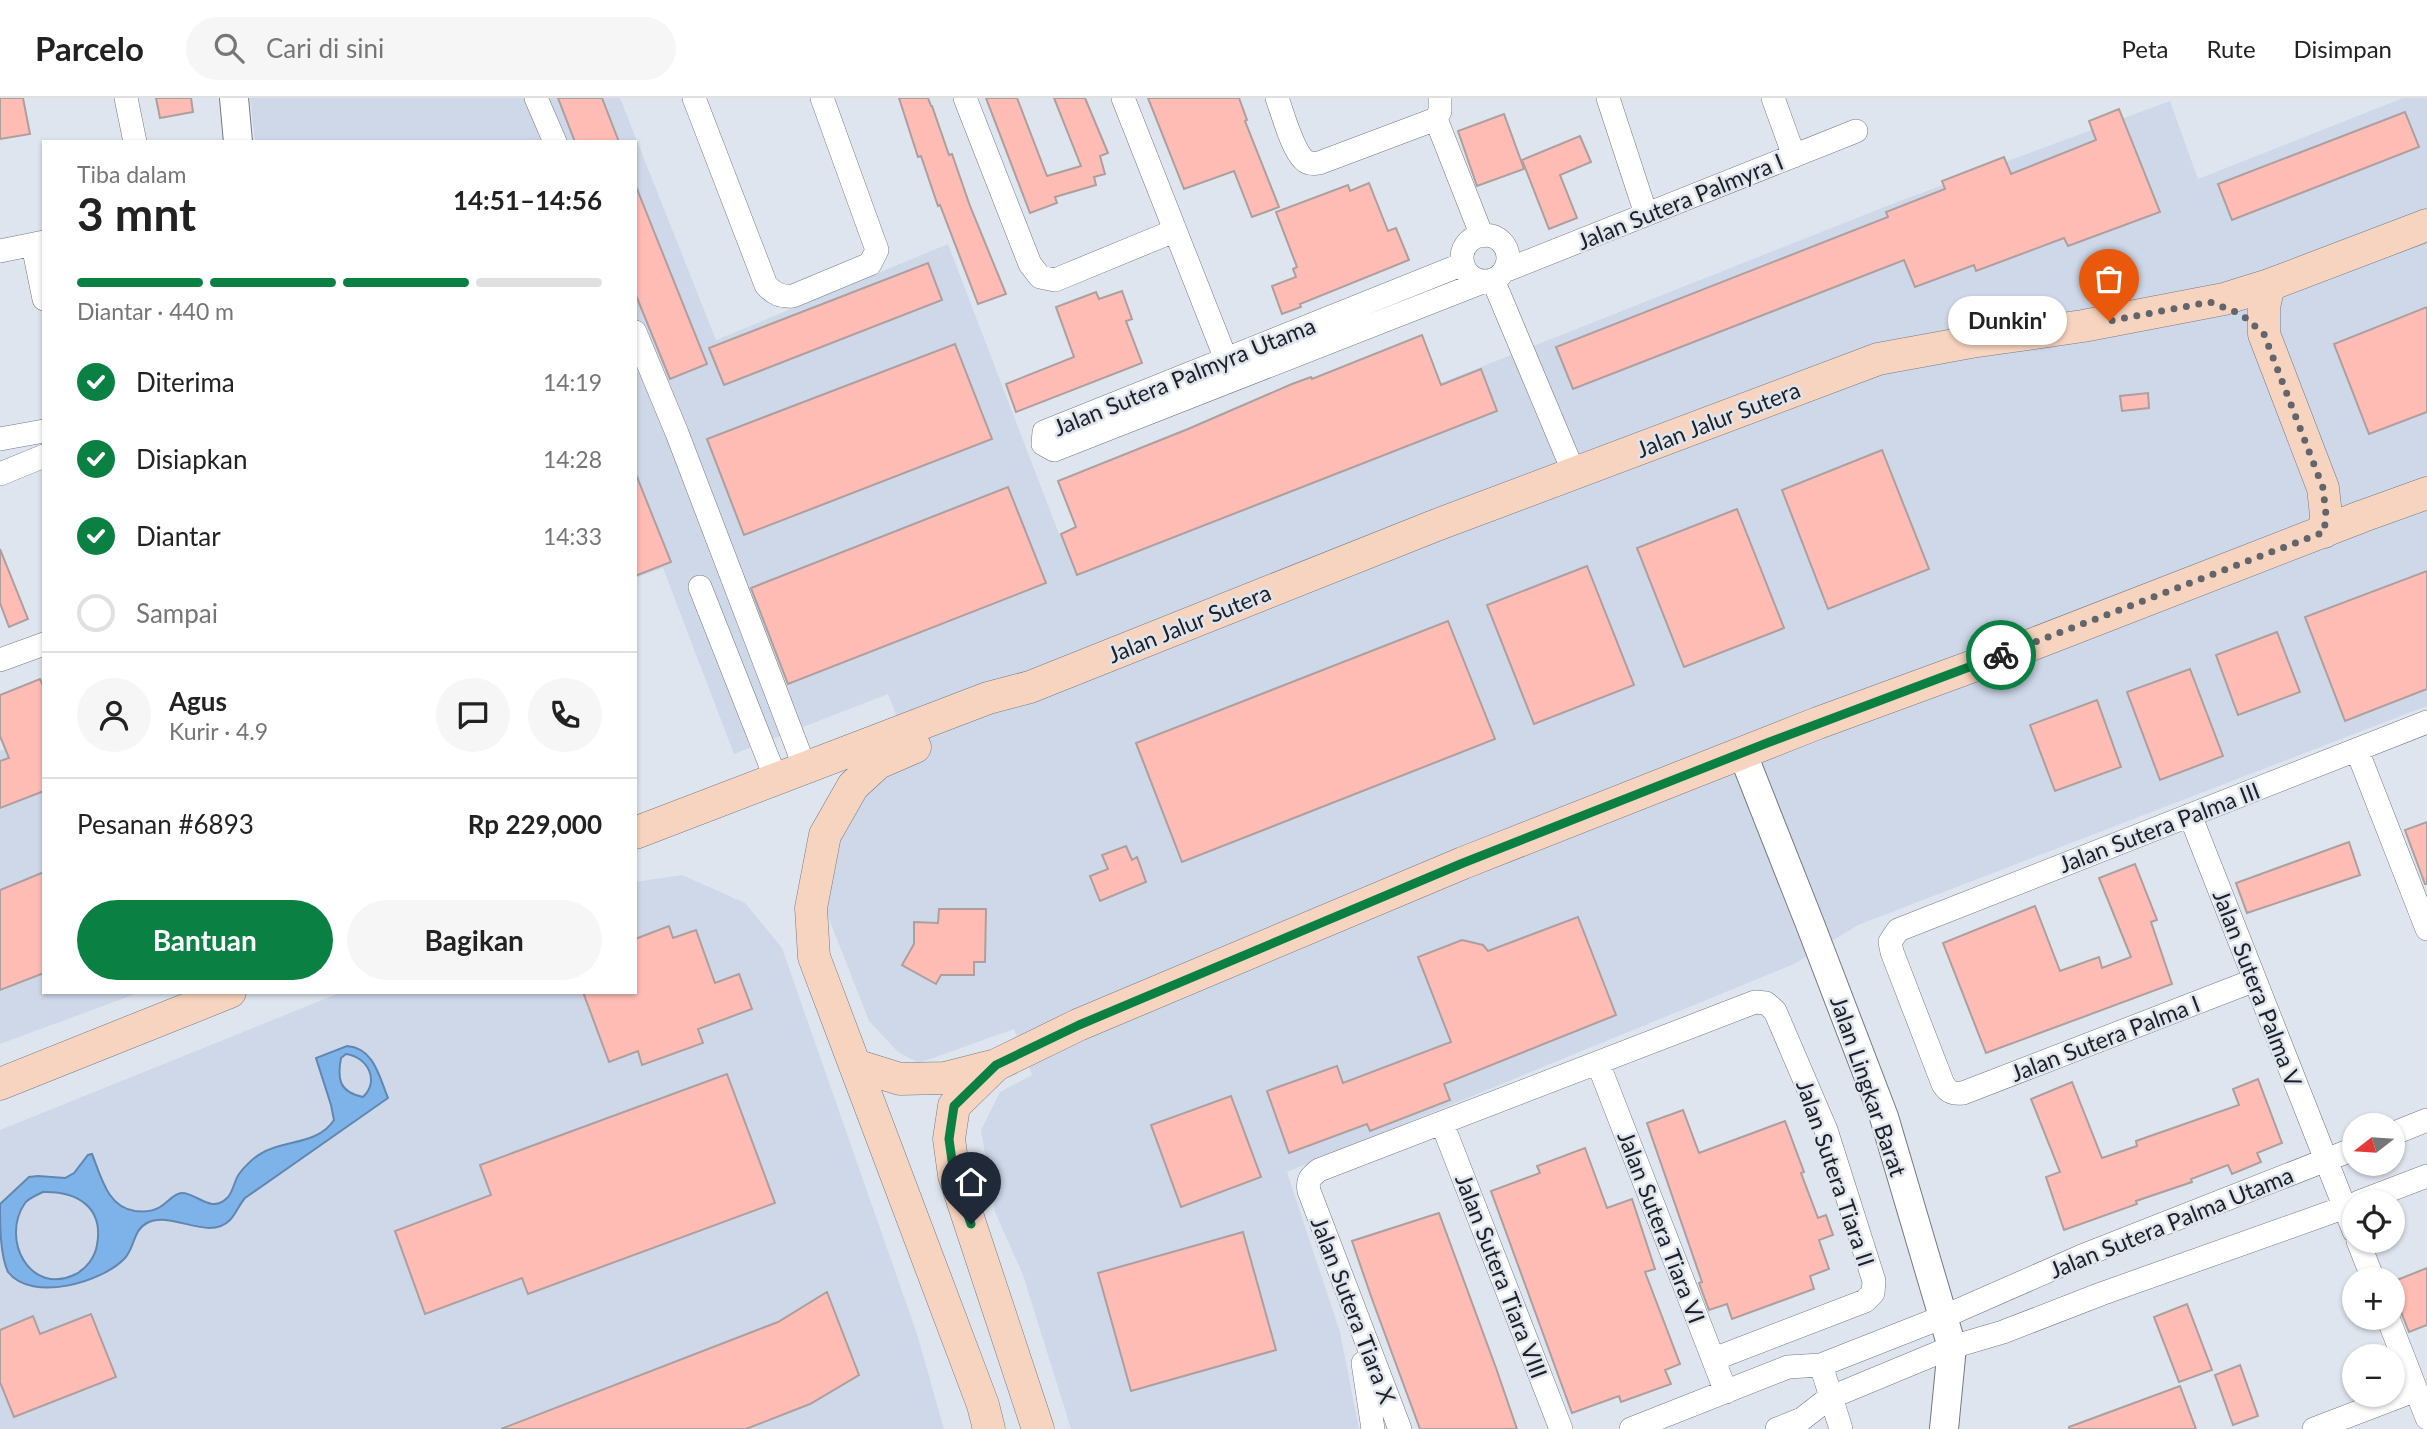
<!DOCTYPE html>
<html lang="id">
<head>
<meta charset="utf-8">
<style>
	body { margin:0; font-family:Lato,sans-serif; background:#f6f6f6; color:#222; height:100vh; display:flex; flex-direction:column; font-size:26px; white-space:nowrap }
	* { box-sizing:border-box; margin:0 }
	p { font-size:23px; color:#767676 }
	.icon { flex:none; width:38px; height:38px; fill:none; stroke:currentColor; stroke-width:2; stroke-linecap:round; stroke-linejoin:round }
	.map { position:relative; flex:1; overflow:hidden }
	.drawer { position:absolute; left:42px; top:42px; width:595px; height:854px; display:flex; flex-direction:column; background:#fff; border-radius:0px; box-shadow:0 2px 5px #0004 }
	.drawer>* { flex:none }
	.needle { width:46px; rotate:253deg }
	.fabs { position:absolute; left:2342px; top:1015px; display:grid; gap:14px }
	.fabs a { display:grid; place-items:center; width:63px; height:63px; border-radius:50%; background:#fff; box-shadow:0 2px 5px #0004; font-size:35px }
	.pin { position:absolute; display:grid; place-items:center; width:60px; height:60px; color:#fff; margin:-72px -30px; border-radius:50% 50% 50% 0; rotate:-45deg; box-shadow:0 0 7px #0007 }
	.pin .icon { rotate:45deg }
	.courier { position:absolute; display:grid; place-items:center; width:70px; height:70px; margin:-35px; border:5px solid #0b8043; border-radius:50%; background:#fff; color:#222; box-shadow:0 2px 9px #0007 }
	.bubble { position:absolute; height:49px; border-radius:24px; background:#fff; box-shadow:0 2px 5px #0004; font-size:23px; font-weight:700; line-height:49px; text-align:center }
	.headline em { font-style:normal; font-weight:700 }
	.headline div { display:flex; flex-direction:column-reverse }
	.headline { display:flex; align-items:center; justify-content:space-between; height:119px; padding:0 35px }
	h1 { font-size:46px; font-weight:700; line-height:52px }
	.bar { display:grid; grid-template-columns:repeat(4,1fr); gap:10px 7px; align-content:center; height:84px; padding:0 35px }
	.bar i { height:9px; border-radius:5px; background:#e0e0e0 }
	.bar .on { background:#0b8043 }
	.bar p { grid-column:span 4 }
	.line { display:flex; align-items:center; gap:18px; padding:0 35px; border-top:2px solid #e0e0e0 }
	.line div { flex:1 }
	.round { display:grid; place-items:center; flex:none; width:74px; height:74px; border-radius:37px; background:#f6f6f6 }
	ol { padding:0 35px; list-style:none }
	li { display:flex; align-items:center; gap:21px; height:77px }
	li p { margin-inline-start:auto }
	li .icon { padding:7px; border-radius:50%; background:#0b8043; color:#fff; stroke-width:4 }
	li:last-child { color:#767676 }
	li i { width:38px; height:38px; border:4px solid #e0e0e0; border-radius:50% }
	.button { display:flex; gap:14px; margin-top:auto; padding:14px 35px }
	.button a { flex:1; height:80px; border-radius:42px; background:#0b8043; color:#fff; font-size:28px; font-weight:700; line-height:80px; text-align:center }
	.button a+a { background:#f6f6f6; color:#222 }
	header { display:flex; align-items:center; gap:42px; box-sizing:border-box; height:98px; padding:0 35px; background:#fff; border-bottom:2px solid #e0e0e0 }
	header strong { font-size:33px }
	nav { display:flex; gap:38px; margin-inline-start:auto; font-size:24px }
	.search { width:490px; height:63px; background:#f6f6f6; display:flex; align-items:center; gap:18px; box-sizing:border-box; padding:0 24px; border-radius:38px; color:#767676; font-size:26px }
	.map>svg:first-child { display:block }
	.built { fill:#cfd8e9 }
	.water { fill:#7eb3ea; stroke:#6187af; stroke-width:2; fill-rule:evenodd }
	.building { fill:#ffbcb5; stroke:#ac9f9e; stroke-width:2 }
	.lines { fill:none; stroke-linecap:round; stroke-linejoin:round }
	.minor-casing { stroke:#747982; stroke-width:24 }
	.tertiary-casing { stroke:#747982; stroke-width:30 }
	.secondary-casing { stroke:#747982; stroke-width:33 }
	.minor { stroke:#fff; stroke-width:23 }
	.tertiary { stroke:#fff; stroke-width:28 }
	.secondary { stroke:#f7d4bf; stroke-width:32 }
	.done { stroke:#62656b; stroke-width:7; stroke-dasharray:0 12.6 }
	.route { stroke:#0b8043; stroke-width:9 }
	.labels { text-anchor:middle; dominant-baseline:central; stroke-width:5; stroke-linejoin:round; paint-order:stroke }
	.street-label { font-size:23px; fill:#1e2024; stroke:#dfe5ef }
</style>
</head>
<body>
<header>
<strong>Parcelo</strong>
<div class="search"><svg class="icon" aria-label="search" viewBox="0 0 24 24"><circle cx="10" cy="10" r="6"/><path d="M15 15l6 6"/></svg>Cari di sini</div>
<nav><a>Peta</a><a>Rute</a><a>Disimpan</a></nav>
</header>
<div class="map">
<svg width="2427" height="1331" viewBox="0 0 2427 1331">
	<rect width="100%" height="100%" fill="#dfe5ef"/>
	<path class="built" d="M 250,0 L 620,0 L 716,242 L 948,146 L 1059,436 L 1897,104 L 2170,3 L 2198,81 L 2403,0 L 2427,0 L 2427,608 L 1858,827 L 1794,866 L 1287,1074 L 1340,1234 L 1359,1331 L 1071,1331 L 1023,1177 L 995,1114 L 981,1032 L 1000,994 L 1032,977 L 1014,931 L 919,965 L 898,954 L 869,923 L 822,803 L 832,748 L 867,689 L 915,666 L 888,596 L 734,656 L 663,470 L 635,480 L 635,44 L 255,44 Z
		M 44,635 L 44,894 L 141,894 L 0,946 L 0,653 Z
		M 682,777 L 745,805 L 782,850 L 917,1236 L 944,1331 L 0,1331 L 0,1032 L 342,894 L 635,894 L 635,784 Z"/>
	<path class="water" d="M 347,948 C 374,950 379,978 388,1000 L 245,1100 C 239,1107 235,1117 230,1122 C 208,1144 172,1112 147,1125 C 133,1132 135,1149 125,1160 C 103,1184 32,1205 8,1174 C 0,1157 0,1127 0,1106 L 29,1079 L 38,1078 L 65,1080 L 74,1075 L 88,1057 L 92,1056 C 101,1078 107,1109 135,1113 C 144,1114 152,1114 160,1109 C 167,1105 174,1095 182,1095 C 197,1095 211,1116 227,1100 C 233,1095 234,1083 239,1076 C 244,1069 254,1059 262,1055 C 283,1042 318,1047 334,1022 L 331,1007 L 316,960 ZM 346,956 C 368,959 380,983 363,999 C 339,994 337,981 341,960 ZM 43,1094 C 77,1093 104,1109 97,1147 C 95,1159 87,1170 76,1176 C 30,1199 0,1141 25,1105 C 29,1100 37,1097 43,1094 Z"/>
	<path class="building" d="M 0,0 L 23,0 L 30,36 L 0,41 Z
		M 156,0 L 191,0 L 193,14 L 160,20 Z
		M 558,0 L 602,0 L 619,44 L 575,44 Z
		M 899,0 L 928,0 L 931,8 L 932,8 L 949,57 L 952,56 L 970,108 L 1006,196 L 978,206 L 940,107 L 938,108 L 921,58 L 918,59 Z
		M 986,0 L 1017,0 L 1047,78 L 1081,68 L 1054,0 L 1085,0 L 1108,55 L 1100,58 L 1105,76 L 1094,79 L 1096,87 L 1055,99 L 1057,105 L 1030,115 Z
		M 1148,0 L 1239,0 L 1247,22 L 1245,23 L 1279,109 L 1252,119 L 1234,73 L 1184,91 Z
		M 2119,11 L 2160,114 L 2068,148 L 2064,140 L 1976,173 L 1974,167 L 1915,189 L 1904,162 L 1573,291 L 1556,249 L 1888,119 L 1886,114 L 1945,91 L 1942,83 L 2004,59 L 2011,76 L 2096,42 L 2089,23 Z
		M 2405,14 L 2419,49 L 2232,122 L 2218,86 Z
		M 1504,16 L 1524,71 L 1477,88 L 1458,33 Z
		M 1580,38 L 1591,64 L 1560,77 L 1577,120 L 1549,131 L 1522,62 Z
		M 1369,85 L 1388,133 L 1396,130 L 1409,162 L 1300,206 L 1301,209 L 1282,216 L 1272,188 L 1296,179 L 1293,171 L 1297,169 L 1276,114 L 1348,87 L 1350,93 Z
		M 635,86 L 707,266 L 670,281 L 635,195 Z
		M 928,165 L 942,202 L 724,287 L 709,250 Z
		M 1122,193 L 1132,221 L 1126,223 L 1142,265 L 1016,314 L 1006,286 L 1074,259 L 1056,209 L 1096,194 L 1099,201 Z
		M 2427,209 L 2427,314 L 2369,336 L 2334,246 Z
		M 1422,237 L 1441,287 L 1481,271 L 1497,313 L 1077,477 L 1061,436 L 1076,429 L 1058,383 L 1188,331 L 1292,286 L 1311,279 L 1312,281 Z
		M 955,246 L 992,341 L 744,437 L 707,341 Z
		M 2148,295 L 2149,310 L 2122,313 L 2120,298 Z
		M 1882,352 L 1929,471 L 1828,511 L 1782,392 Z
		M 635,374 L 671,464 L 635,478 Z
		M 1008,389 L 1046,485 L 788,586 L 751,490 Z
		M 1737,411 L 1784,530 L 1684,569 L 1637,450 Z
		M 0,451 L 28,521 L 9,529 L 0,505 Z
		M 1587,468 L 1634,587 L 1534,626 L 1487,507 Z
		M 2427,473 L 2427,591 L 2345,623 L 2305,519 Z
		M 1448,523 L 1495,641 L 1182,764 L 1136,645 Z
		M 2277,534 L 2300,594 L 2238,617 L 2216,557 Z
		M 2190,571 L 2223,658 L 2160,682 L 2127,594 Z
		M 40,581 L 44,590 L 44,693 L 0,710 L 0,663 L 9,660 L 0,638 L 0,597 Z
		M 2097,602 L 2121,669 L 2055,693 L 2030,627 Z
		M 2427,724 L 2427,786 L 2425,786 L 2405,732 Z
		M 2349,744 L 2360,777 L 2247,815 L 2236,785 Z
		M 1126,748 L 1132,762 L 1137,759 L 1146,784 L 1100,803 L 1090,778 L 1108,771 L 1102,757 Z
		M 2135,766 L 2157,822 L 2151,824 L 2172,886 L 1986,955 L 1943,845 L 2035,808 L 2060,873 L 2099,859 L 2102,870 L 2131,859 L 2099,780 Z
		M 44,774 L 44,875 L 0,892 L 0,792 Z
		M 939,811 L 986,811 L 985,864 L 974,864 L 974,877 L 941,877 L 936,886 L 902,867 L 914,846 L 914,824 L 938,825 Z
		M 1578,819 L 1616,917 L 1444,986 L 1450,1002 L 1370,1033 L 1367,1026 L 1289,1055 L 1267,993 L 1337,968 L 1343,985 L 1451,944 L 1418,859 L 1462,842 L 1483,847 L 1488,853 Z
		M 669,828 L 673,840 L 696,832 L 715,885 L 739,876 L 752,911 L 698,931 L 703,945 L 642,967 L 638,953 L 609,964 L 583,894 L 635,894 L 635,841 Z
		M 727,976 L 775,1105 L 528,1196 L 522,1180 L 425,1216 L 395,1133 L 491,1097 L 480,1067 Z
		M 2258,981 L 2282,1045 L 2257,1055 L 2261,1064 L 2232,1076 L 2228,1067 L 2191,1081 L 2192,1084 L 2136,1103 L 2137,1106 L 2064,1132 L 2046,1079 L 2060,1074 L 2031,1001 L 2072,984 L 2102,1060 L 2137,1048 L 2136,1043 L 2239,1007 L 2233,991 Z
		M 1231,998 L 1261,1079 L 1181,1109 L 1151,1027 Z
		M 1683,1012 L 1699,1055 L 1785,1023 L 1804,1074 L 1801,1075 L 1818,1120 L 1826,1117 L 1833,1137 L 1819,1142 L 1829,1171 L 1810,1178 L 1814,1191 L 1732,1221 L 1727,1206 L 1709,1212 L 1699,1185 L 1702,1184 L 1647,1025 Z
		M 1585,1050 L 1607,1110 L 1632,1101 L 1655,1171 L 1645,1174 L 1680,1266 L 1665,1272 L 1671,1286 L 1621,1304 L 1619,1298 L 1572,1315 L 1491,1093 L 1540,1075 L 1537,1068 Z
		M 1439,1115 L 1496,1270 L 1517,1331 L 1420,1331 L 1372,1201 L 1352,1143 Z
		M 1243,1134 L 1276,1252 L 1131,1293 L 1098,1175 Z
		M 2427,1170 L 2427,1227 L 2409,1234 L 2401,1214 L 2392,1207 L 2392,1184 Z
		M 827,1194 L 859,1277 L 810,1306 L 746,1331 L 501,1331 L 778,1224 Z
		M 2187,1206 L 2212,1272 L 2179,1284 L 2154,1219 Z
		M 91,1216 L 116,1279 L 14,1319 L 0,1284 L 0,1232 L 33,1218 L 40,1236 Z
		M 2240,1267 L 2258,1318 L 2233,1327 L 2215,1277 Z
		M 2180,1288 L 2196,1331 L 2069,1331 L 2069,1329 Z"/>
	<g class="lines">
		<defs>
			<path id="minor" d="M 126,0 L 135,44
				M 536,0 L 555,44
				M 694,0 L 766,187 C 774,196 781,199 793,198 L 870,166 L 877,152 L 822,0
				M 965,0 L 1030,166 L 1040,179 L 1055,182 L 1174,133
				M 1123,0 L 1231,274
				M 1277,0 C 1283,16 1292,51 1304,62 C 1308,66 1313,66 1319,65 L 1436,21
				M 1440,0 L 1440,13 L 1436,21 L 1482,138
				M 1608,0 L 1646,116
				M 1773,0 L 1794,58
				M1462 160a23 23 0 1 1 46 0a23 23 0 1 1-46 0Z
				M 33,147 L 44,201
				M 0,153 L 44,144
				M 1463,166 L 1044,334 L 1043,346 L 1054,352 L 1485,183
				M 1504,173 L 1856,33
				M 1493,182 L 1574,375
				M 635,234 L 677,335 L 805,670
				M 0,341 L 44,333
				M 0,376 L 44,358
				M 700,489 L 776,681
				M 0,562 L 44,546
				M 2357,652 L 2427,831
				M 2190,717 L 2354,1133
				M 2255,882 L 1963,995 C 1953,996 1949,995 1943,986 L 1892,854 L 1890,844 L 1898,832 L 2427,624
				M 1598,965 L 1726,1294
				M 1442,1025 L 1561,1331
				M 2392,1036 L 2427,1022
				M 2359,1104 L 2427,1078
				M 2358,1143 L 2373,1181
				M 2388,1220 L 2427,1320
				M 1363,1265 L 1373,1331
				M 1821,1267 L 1841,1331
				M 1400,1331 L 1309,1093 C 1307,1082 1310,1079 1319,1072 L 1755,904 L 1766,905 L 1775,913 L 1826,1032 L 1874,1183 L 1873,1195 L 1865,1203 L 1714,1261
				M 1631,1331 L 1788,1269 L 1821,1267 L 1943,1219 L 2082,1158 L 2354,1051
				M 1777,1331 L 1802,1321 L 1829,1300 L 1952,1249 L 2003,1234 L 2101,1196 L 2354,1106
				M 2314,1331 L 2416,1292"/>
			<path id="tertiary" d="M 234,0 L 238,44
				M 1742,654 L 1810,826 L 1884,1019 L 1952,1249 L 1944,1331"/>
			<path id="secondary" d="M 2269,187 L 2264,209 L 2264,236 L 2323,390 L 2326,417 L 2324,434
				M 915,649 L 878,665 L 853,688 L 825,737 L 811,810 L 814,859 L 983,1307 L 989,1331
				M 635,735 L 988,600 L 1030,589 L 1434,428 L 1878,261 L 1971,244 L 2083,228 L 2224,201 L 2269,187 L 2427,127
				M 855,967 L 900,981 L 945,980 L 996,967 L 1078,927 L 1463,765 L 1818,625 L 2036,545 L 2363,418 L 2427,395
				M 995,968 L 954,1008 L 949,1041 L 954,1077 L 1038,1331
				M 0,986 L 230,894"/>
		</defs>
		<use href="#minor" class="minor-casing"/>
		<use href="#tertiary" class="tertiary-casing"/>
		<use href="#secondary" class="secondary-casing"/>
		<use href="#minor" class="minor"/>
		<use href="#tertiary" class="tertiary"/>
		<use href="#secondary" class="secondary"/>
	</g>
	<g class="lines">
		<path class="done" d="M 2001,557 L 2324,434 L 2326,417 L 2323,390 L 2264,236 L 2241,216 L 2210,204 L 2109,223"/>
		<path class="route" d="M 971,1126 L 954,1077 L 949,1041 L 954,1008 L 996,967 L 1079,927 L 1463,765 L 1767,645 L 2001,557"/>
	</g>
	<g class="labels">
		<g class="street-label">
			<text transform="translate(1680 103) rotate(-22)">Jalan Sutera Palmyra I</text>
			<text transform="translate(1184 278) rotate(-22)">Jalan Sutera Palmyra Utama</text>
			<text transform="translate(1718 321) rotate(-21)">Jalan Jalur Sutera</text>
			<text transform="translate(1189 525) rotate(-22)">Jalan Jalur Sutera</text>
			<text transform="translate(2159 729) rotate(-21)">Jalan Sutera Palma III</text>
			<text transform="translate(2258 890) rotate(69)">Jalan Sutera Palma V</text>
			<text transform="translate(2105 940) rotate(-21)">Jalan Sutera Palma I</text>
			<text transform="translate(1869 988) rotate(71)">Jalan Lingkar Barat</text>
			<text transform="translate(1836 1075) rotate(71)">Jalan Sutera Tiara II</text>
			<text transform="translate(2171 1124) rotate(-22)">Jalan Sutera Palma Utama</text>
			<text transform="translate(1662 1129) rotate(69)">Jalan Sutera Tiara VI</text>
			<text transform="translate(1502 1178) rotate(69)">Jalan Sutera Tiara VIII</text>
			<text transform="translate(1354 1212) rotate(69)">Jalan Sutera Tiara X</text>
		</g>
	</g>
</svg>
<div class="fabs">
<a><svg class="needle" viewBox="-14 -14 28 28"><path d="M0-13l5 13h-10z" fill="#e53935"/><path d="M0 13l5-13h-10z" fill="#767676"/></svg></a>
<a><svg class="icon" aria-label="locate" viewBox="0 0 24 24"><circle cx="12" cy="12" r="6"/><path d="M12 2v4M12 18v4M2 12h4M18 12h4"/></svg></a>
<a>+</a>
<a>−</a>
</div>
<div class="pin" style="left:2109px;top:223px;background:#ea580c"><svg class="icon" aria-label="bag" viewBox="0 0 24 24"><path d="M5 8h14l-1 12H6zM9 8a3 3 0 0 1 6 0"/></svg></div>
<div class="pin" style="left:971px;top:1126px;background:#1f2937"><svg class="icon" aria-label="home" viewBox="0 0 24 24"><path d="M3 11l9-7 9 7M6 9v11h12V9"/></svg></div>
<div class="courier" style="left:2001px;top:557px"><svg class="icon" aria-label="bike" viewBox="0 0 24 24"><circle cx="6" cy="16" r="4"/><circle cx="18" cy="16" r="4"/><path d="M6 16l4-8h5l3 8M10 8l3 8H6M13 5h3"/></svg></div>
<div class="bubble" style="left:1948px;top:198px;width:119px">Dunkin'</div>
<section class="drawer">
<div class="headline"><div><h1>3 mnt</h1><p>Tiba dalam</p></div><em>14:51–14:56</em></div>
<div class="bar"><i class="on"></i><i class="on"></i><i class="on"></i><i></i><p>Diantar · 440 m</p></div>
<ol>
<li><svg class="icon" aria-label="check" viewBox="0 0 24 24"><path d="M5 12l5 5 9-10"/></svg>Diterima<p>14:19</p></li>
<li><svg class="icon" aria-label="check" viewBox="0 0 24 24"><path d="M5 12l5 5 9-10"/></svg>Disiapkan<p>14:28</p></li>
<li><svg class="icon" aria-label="check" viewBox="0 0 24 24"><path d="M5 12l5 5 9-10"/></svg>Diantar<p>14:33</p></li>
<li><i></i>Sampai</li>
</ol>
<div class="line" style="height:126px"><a class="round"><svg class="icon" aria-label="person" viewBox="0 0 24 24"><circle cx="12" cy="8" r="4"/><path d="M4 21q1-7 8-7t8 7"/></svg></a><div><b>Agus</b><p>Kurir · 4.9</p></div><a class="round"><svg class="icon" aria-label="chat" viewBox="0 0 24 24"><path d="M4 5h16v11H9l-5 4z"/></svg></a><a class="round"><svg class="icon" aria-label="phone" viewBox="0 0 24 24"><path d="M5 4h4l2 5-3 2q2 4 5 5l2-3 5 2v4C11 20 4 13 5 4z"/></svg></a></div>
<div class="line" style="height:91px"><div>Pesanan #6893</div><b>Rp 229,000</b></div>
<div class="button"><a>Bantuan</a><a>Bagikan</a></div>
</section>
</div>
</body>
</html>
